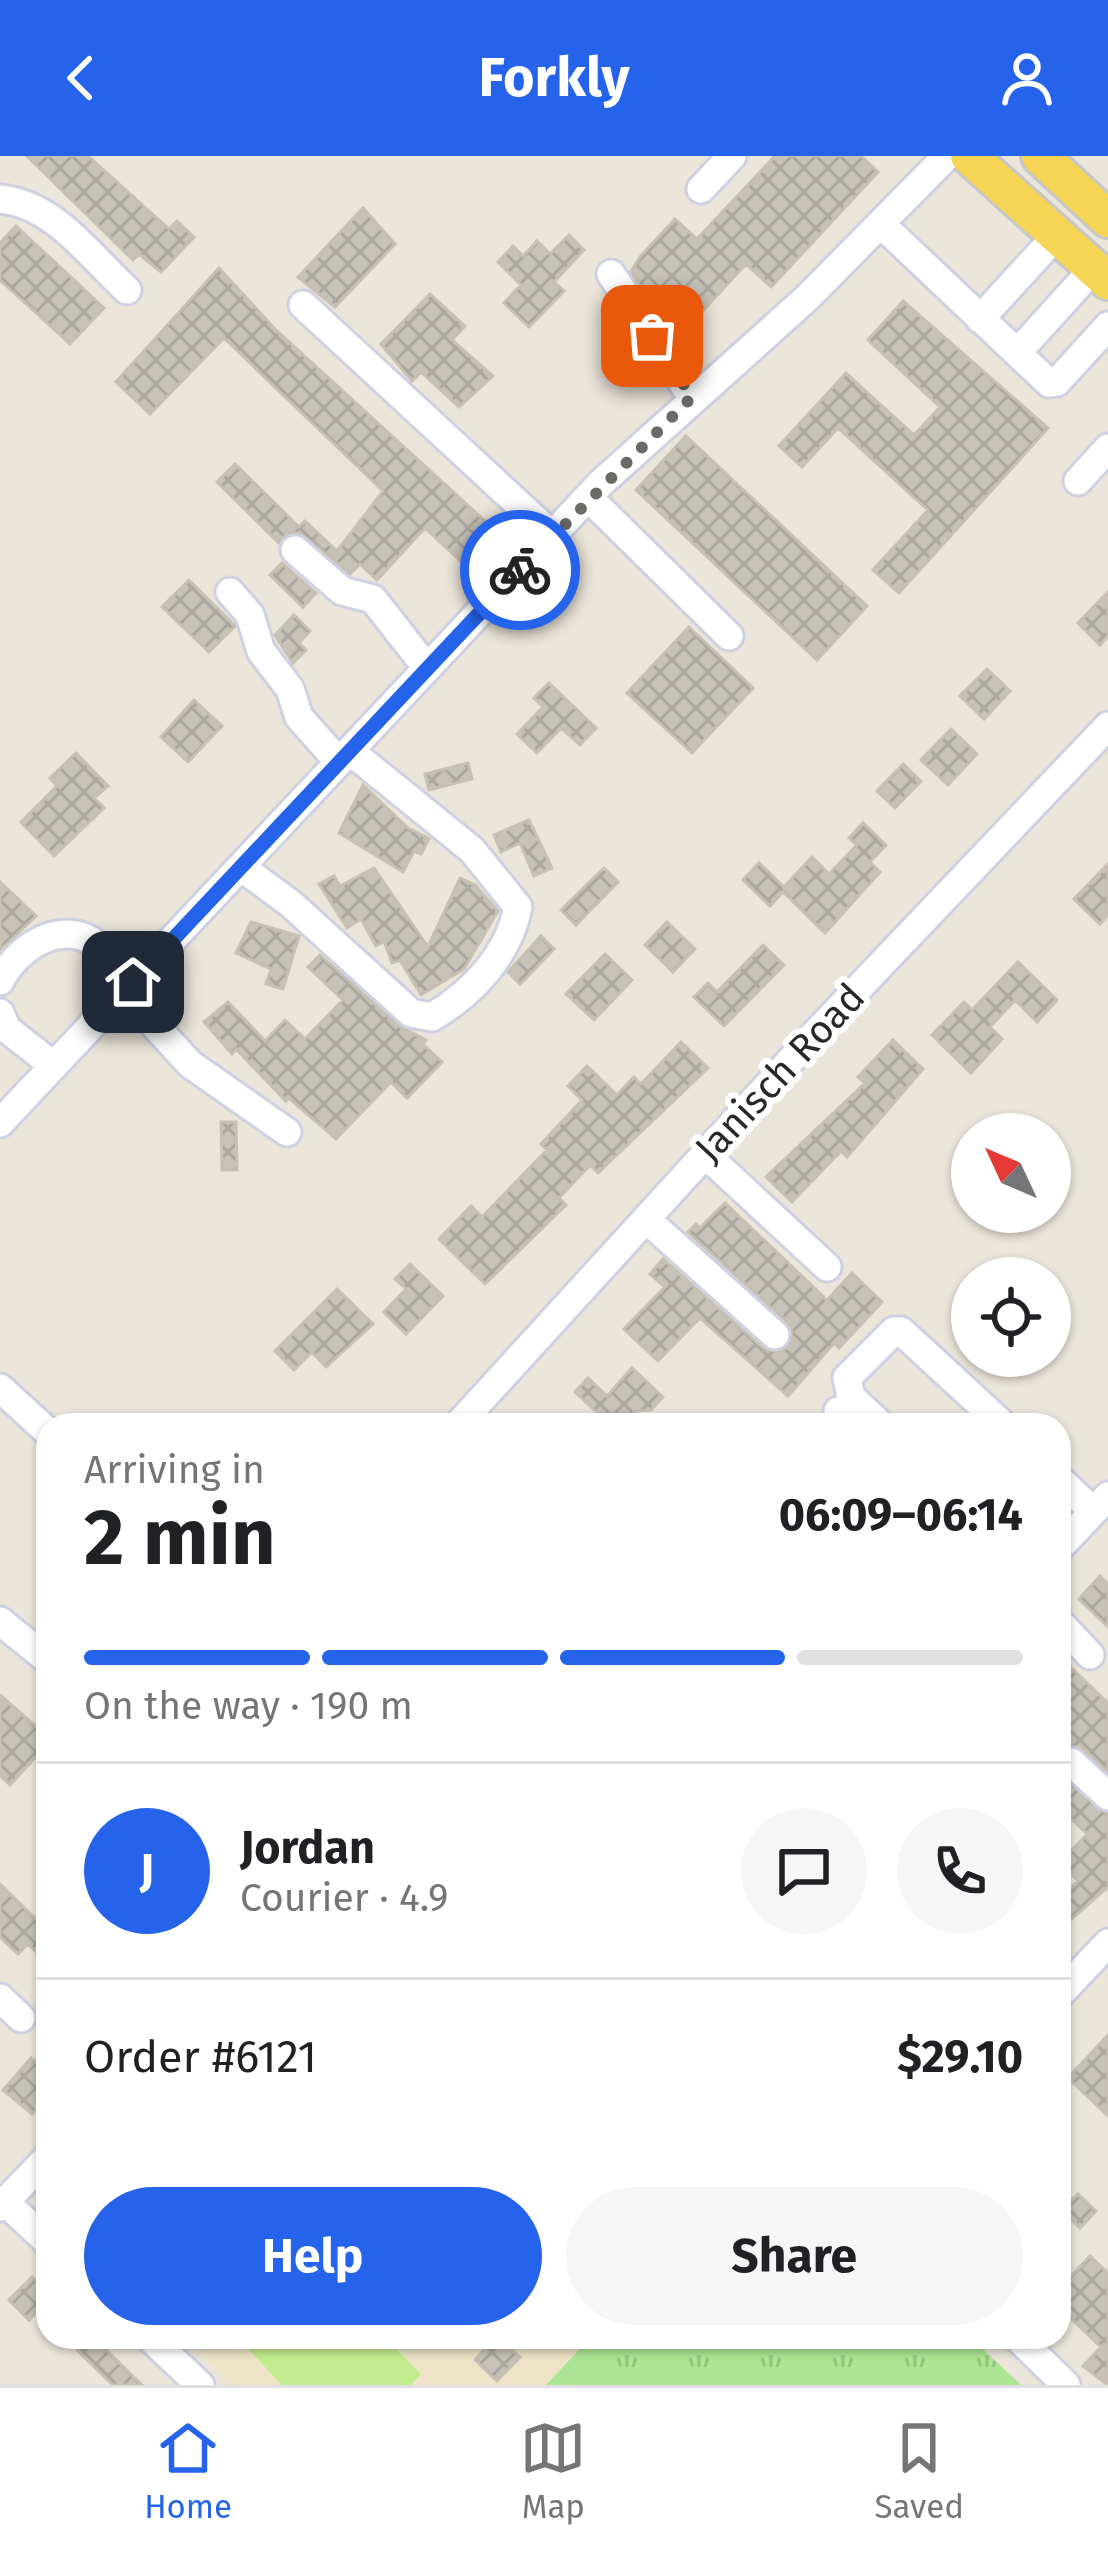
<!DOCTYPE html>
<html lang="en">
<head>
<meta charset="utf-8">
<style>
	body { margin:0; font-family:"Fira Sans",sans-serif; background:#f6f6f6; color:#202124; height:100vh; display:flex; flex-direction:column; font-size:45px; white-space:nowrap }
	* { box-sizing:border-box; margin:0 }
	p { font-size:39px; color:#757577 }
	.icon { flex:none; width:66px; height:66px; fill:none; stroke:currentColor; stroke-width:2; stroke-linecap:round; stroke-linejoin:round }
	.map { position:relative; flex:1; overflow:hidden }
	.side { position:absolute; left:36px; top:1257px; width:1035px; height:936px; display:flex; flex-direction:column; background:#fff; border-radius:36px; box-shadow:0 3px 9px #0004 }
	.side>* { flex:none }
	.needle { width:78px; rotate:314deg }
	.tools { position:absolute; left:951px; top:957px; display:grid; gap:24px }
	.tools a { display:grid; place-items:center; width:120px; height:120px; border-radius:50%; background:#fff; box-shadow:0 3px 9px #0004; font-size:60px }
	.pin { position:absolute; display:grid; place-items:center; width:102px; height:102px; color:#fff; margin:-51px; border-radius:24px; box-shadow:0 6px 18px #0006 }
	.courier { position:absolute; display:grid; place-items:center; width:120px; height:120px; margin:-60px; border:9px solid #2563eb; border-radius:50%; background:#fff; color:#222; box-shadow:0 3px 15px #0007 }
	.head em { font-style:normal; font-weight:700 }
	.head div { display:flex; flex-direction:column-reverse }
	.head { display:flex; align-items:center; justify-content:space-between; height:204px; padding:0 48px }
	h1 { font-size:78px; font-weight:700; line-height:90px }
	.bar { display:grid; grid-template-columns:repeat(4,1fr); gap:18px 12px; align-content:center; height:144px; padding:0 48px }
	.bar i { height:15px; border-radius:9px; background:#e0e0e0 }
	.bar .active { background:#2563eb }
	.bar p { grid-column:span 4 }
	.line { display:flex; align-items:center; gap:30px; padding:0 48px; border-top:3px solid #e0e0e0 }
	.line div { flex:1 }
	.round { display:grid; place-items:center; flex:none; width:126px; height:126px; border-radius:63px; background:#f6f6f6 }
	.action { display:flex; gap:24px; margin-top:auto; padding:24px 48px }
	.action a { flex:1; height:138px; border-radius:72px; background:#2563eb; color:#fff; font-size:48px; font-weight:700; line-height:138px; text-align:center }
	.action a+a { background:#f6f6f6; color:#202124 }
	header { display:flex; justify-content:space-between; align-items:center; height:156px; padding:0 48px; background:#2563eb; color:#fff; font-size:54px; font-weight:700 }
	.menu { display:flex; justify-content:space-around; align-items:center; height:168px; border-top:3px solid #e0e0e0; background:#fff; font-size:33px; color:#757577 }
	.menu a { display:grid; justify-items:center; gap:6px }
	.menu .active { color:#2563eb }
	.map>svg:first-child { display:block }
	.education { fill:#eee3c7 }
	.park { fill:url(#park-tufts) }
	.pitch { fill:#c2ed8e }
	.building { fill:url(#building-cross-hatch); stroke:#c7c0b3; stroke-width:3 }
	.lines { fill:none; stroke-linecap:round; stroke-linejoin:round }
	.minor-casing { stroke:#ced1e2; stroke-width:33 }
	.major-casing { stroke:#c7c7c7; stroke-width:42 }
	.minor { stroke:#fff; stroke-width:27 }
	.major { stroke:#f6d554; stroke-width:36 }
	.done { stroke:#6c6a66; stroke-width:12; stroke-dasharray:0 21.6 }
	.route { stroke:#2563eb; stroke-width:15 }
	.labels { text-anchor:middle; dominant-baseline:central; stroke-width:12; stroke-linejoin:round; paint-order:stroke }
	.street-label { font-size:39px; fill:#282828; stroke:#fff }
</style>
</head>
<body>
<header><svg class="icon" aria-label="back" viewBox="0 0 24 24"><path d="M15 5l-7 7 7 7"/></svg>Forkly<svg class="icon" aria-label="person" viewBox="0 0 24 24"><circle cx="12" cy="8" r="4"/><path d="M4 21q1-7 8-7t8 7"/></svg></header>
<div class="map">
<svg width="1108" height="2229" viewBox="0 0 1108 2229">
	<defs>
		<pattern id="park-tufts" width="24" height="20" patternUnits="userSpaceOnUse" patternTransform="scale(3)"><rect width="24" height="20" fill="#ace593"/><path d="M3 7l-1-3M5 7V3M7 7l1-3M15 17l-1-3M17 17v-4M19 17l1-3" fill="none" stroke="#94c47f"/></pattern>
		<pattern id="building-cross-hatch" width="8" height="8" patternUnits="userSpaceOnUse" patternTransform="scale(3)"><rect width="8" height="8" fill="#c6c2b8"/><path d="M0 0l8 8M0 8l8-8" fill="none" stroke="#aaa79e"/></pattern>
	</defs>
	<rect width="100%" height="100%" fill="#ebe4d9"/>
	<path class="education" d="M 182,2181 L 591,2181 L 546,2229 L 232,2229 Z"/>
	<path class="park" d="M 591,2181 L 970,2181 L 1021,2229 L 546,2229 Z"/>
	<path class="pitch" d="M 237,2181 L 384,2181 L 421,2218 L 411,2229 L 282,2229 Z"/>
	<path class="building" d="M 27,0 L 88,0 L 169,73 L 177,65 L 194,81 L 161,116 L 139,98 L 133,104 Z
		M 775,0 L 861,0 L 878,16 L 771,131 L 746,108 L 700,158 L 669,130 L 652,148 L 631,116 L 639,102 L 675,63 L 697,83 Z
		M 363,52 L 395,88 L 335,151 L 298,121 Z
		M 16,70 L 104,152 L 70,188 L 0,124 L 0,87 Z
		M 569,79 L 584,94 L 554,126 L 564,135 L 529,171 L 504,147 L 521,129 L 498,106 L 513,90 L 523,100 L 537,85 L 550,98 Z
		M 219,112 L 275,173 L 497,376 L 467,411 L 425,372 L 377,424 L 360,408 L 350,418 L 300,377 L 288,377 L 279,387 L 217,326 L 235,308 L 299,371 L 305,365 L 337,395 L 383,335 L 224,182 L 150,258 L 116,226 Z
		M 430,138 L 465,170 L 452,184 L 493,220 L 459,251 L 421,216 L 412,225 L 381,188 Z
		M 903,145 L 1048,272 L 899,437 L 873,414 L 928,354 L 838,272 L 802,311 L 779,290 L 846,217 L 914,279 L 940,251 L 868,184 Z
		M 686,280 L 867,450 L 817,504 L 636,334 Z
		M 282,407 L 316,437 L 303,451 L 270,419 Z
		M 189,424 L 235,470 L 209,496 L 162,451 Z
		M 1108,436 L 1108,480 L 1100,489 L 1078,467 Z
		M 294,459 L 310,475 L 299,487 L 306,494 L 293,507 L 275,479 Z
		M 689,471 L 753,532 L 692,597 L 627,537 Z
		M 987,513 L 1010,535 L 984,563 L 960,540 Z
		M 549,527 L 596,572 L 580,589 L 561,572 L 537,597 L 517,578 L 543,551 L 534,542 Z
		M 194,544 L 222,570 L 188,606 L 161,581 Z
		M 951,573 L 977,598 L 948,629 L 921,604 Z
		M 76,597 L 108,630 L 94,642 L 104,652 L 54,700 L 21,666 L 57,630 L 50,622 Z
		M 468,607 L 472,623 L 429,634 L 425,618 Z
		M 903,608 L 921,625 L 895,652 L 877,635 Z
		M 363,629 L 408,672 L 429,683 L 421,698 L 414,695 L 403,716 L 339,677 Z
		M 529,664 L 552,712 L 534,720 L 520,687 L 501,696 L 494,679 Z
		M 863,667 L 886,689 L 870,706 L 880,716 L 825,777 L 783,736 L 770,750 L 743,724 L 759,707 L 784,731 L 812,701 L 829,718 L 857,689 L 849,682 Z
		M 1108,708 L 1108,759 L 1100,768 L 1074,743 Z
		M 374,712 L 428,791 L 460,722 L 475,729 L 498,755 L 464,813 L 421,839 L 400,804 L 392,807 L 384,785 L 376,790 L 361,763 L 347,772 L 319,728 L 334,720 L 340,730 Z
		M 604,712 L 618,726 L 576,769 L 561,754 Z
		M 0,726 L 36,760 L 0,794 Z
		M 251,766 L 299,780 L 283,833 L 266,828 L 271,813 L 236,797 Z
		M 667,766 L 695,793 L 673,816 L 645,789 Z
		M 541,780 L 554,793 L 520,828 L 508,816 Z
		M 763,789 L 784,809 L 724,870 L 694,841 L 708,827 L 717,836 Z
		M 605,798 L 632,824 L 594,864 L 566,838 Z
		M 320,799 L 399,870 L 426,884 L 423,888 L 442,906 L 407,942 L 391,926 L 336,983 L 289,942 L 286,945 L 236,893 L 232,898 L 204,866 L 228,846 L 265,885 L 285,864 L 305,883 L 343,844 L 308,811 Z
		M 1018,806 L 1057,844 L 1037,866 L 1015,844 L 990,871 L 1002,883 L 971,917 L 932,879 L 964,846 L 972,854 Z
		M 893,884 L 923,913 L 847,1001 L 841,995 L 792,1046 L 766,1021 L 865,927 L 858,921 Z
		M 681,886 L 708,912 L 598,1017 L 590,1009 L 559,1042 L 566,1049 L 485,1128 L 439,1083 L 471,1050 L 482,1061 L 547,994 L 541,988 L 582,944 L 568,930 L 587,910 L 617,939 L 634,921 L 641,928 Z
		M 221,966 L 236,966 L 237,1014 L 222,1014 Z
		M 725,1047 L 827,1144 L 852,1117 L 882,1146 L 839,1192 L 834,1187 L 788,1240 L 700,1162 L 658,1205 L 624,1173 L 665,1131 L 650,1118 L 663,1103 L 763,1192 L 779,1196 L 789,1190 L 792,1175 L 787,1166 L 688,1076 L 696,1068 L 700,1072 Z
		M 410,1108 L 443,1140 L 406,1178 L 384,1156 L 406,1133 L 395,1123 Z
		M 337,1133 L 373,1168 L 326,1211 L 312,1196 L 294,1214 L 275,1195 Z
		M 632,1212 L 663,1241 L 651,1254 L 636,1255 L 622,1269 L 595,1269 L 602,1261 L 575,1236 L 588,1222 L 607,1240 Z
		M 1100,1420 L 1108,1428 L 1108,1471 L 1079,1443 Z
		M 1059,1500 L 1108,1547 L 1108,1616 L 1082,1592 L 1059,1589 Z
		M 0,1539 L 48,1581 L 48,1588 L 10,1629 L 0,1619 Z
		M 1059,1619 L 1108,1658 L 1108,1731 L 1059,1774 L 1059,1744 L 1078,1725 L 1060,1707 L 1087,1678 L 1059,1651 Z
		M 0,1728 L 48,1775 L 48,1808 L 28,1788 L 18,1798 L 0,1781 Z
		M 1108,1879 L 1108,1960 L 1068,1922 Z
		M 31,1902 L 48,1916 L 48,1939 L 32,1958 L 3,1934 Z
		M 1078,2038 L 1096,2055 L 1080,2072 L 1062,2054 Z
		M 1090,2100 L 1108,2117 L 1108,2229 L 1083,2210 L 1101,2191 L 1059,2151 L 1059,2111 L 1070,2121 Z
		M 32,2121 L 48,2136 L 48,2144 L 29,2164 L 9,2144 Z
		M 90,2181 L 93,2181 L 142,2229 L 113,2229 L 77,2194 Z
		M 496,2181 L 520,2201 L 497,2225 L 475,2204 Z"/>
	<g class="lines">
		<defs>
			<path id="minor" d="M 701,33 L 732,0
				M 0,43 C 54,48 89,99 127,134
				M 882,69 L 1049,227 L 1057,226 L 1108,170
				M 611,118 L 692,241
				M 303,149 L 552,379
				M 980,163 L 1057,79
				M 1017,197 L 1094,112
				M 1078,325 L 1108,292
				M 588,341 L 729,480
				M 295,394 L 342,435 L 373,443 L 427,512
				M 230,436 L 250,459 L 261,495 L 290,533 L 299,561 L 339,606
				M 241,711 L 291,748 L 411,857 L 432,861 C 473,837 509,798 518,751 L 472,694 L 350,595
				M 0,825 C 15,795 55,765 90,784 C 106,794 120,812 133,825
				M 124,836 L 190,908 L 287,976
				M 0,857 L 7,873 L 54,910
				M 0,967 L 601,327 L 808,141 L 947,0
				M 705,998 L 827,1111
				M 646,1063 L 775,1179
				M 0,1232 L 48,1276
				M 838,1255 L 852,1269
				M 458,1269 L 813,880 L 1108,570
				M 881,1269 L 851,1241 L 847,1222 L 894,1175 L 901,1175 L 1003,1269
				M 1059,1323 L 1093,1355
				M 1059,1392 L 1108,1340
				M 0,1465 L 48,1504
				M 1059,1466 L 1090,1499
				M 1071,1606 L 1108,1640
				M 1059,1839 L 1108,1787
				M 0,1842 L 21,1862
				M 5,2046 L 48,2086
				M 0,2051 L 48,2001
				M 149,2181 L 200,2229
				M 1017,2181 L 1066,2229"/>
			<path id="major" d="M 969,0 L 1108,125
				M 1040,0 L 1108,63"/>
		</defs>
		<use href="#minor" class="minor-casing"/>
		<use href="#major" class="major-casing"/>
		<use href="#minor" class="minor"/>
		<use href="#major" class="major"/>
	</g>
	<g class="lines">
		<path class="done" d="M 520,414 L 692,241 L 652,180"/>
		<path class="route" d="M 133,826 L 520,414"/>
	</g>
	<g class="labels">
		<g class="street-label">
			<text transform="translate(780 917) rotate(-47)">Janisch Road</text>
		</g>
	</g>
</svg>
<div class="tools">
<a><svg class="needle" viewBox="-14 -14 28 28"><path d="M0-13l5 13h-10z" fill="#e53935"/><path d="M0 13l5-13h-10z" fill="#757577"/></svg></a>
<a><svg class="icon" aria-label="locate" viewBox="0 0 24 24"><circle cx="12" cy="12" r="6"/><path d="M12 2v4M12 18v4M2 12h4M18 12h4"/></svg></a>
</div>
<div class="pin" style="left:652px;top:180px;background:#ea580c"><svg class="icon" aria-label="bag" viewBox="0 0 24 24"><path d="M5 8h14l-1 12H6zM9 8a3 3 0 0 1 6 0"/></svg></div>
<div class="pin" style="left:133px;top:826px;background:#1f2937"><svg class="icon" aria-label="home" viewBox="0 0 24 24"><path d="M3 11l9-7 9 7M6 9v11h12V9"/></svg></div>
<div class="courier" style="left:520px;top:414px"><svg class="icon" aria-label="bike" viewBox="0 0 24 24"><circle cx="6" cy="16" r="4"/><circle cx="18" cy="16" r="4"/><path d="M6 16l4-8h5l3 8M10 8l3 8H6M13 5h3"/></svg></div>
<section class="side">
<div class="head"><div><h1>2 min</h1><p>Arriving in</p></div><em>06:09–06:14</em></div>
<div class="bar"><i class="active"></i><i class="active"></i><i class="active"></i><i></i><p>On the way · 190 m</p></div>
<div class="line" style="height:216px"><b class="round" style="background:#2563eb;color:#fff">J</b><div><b>Jordan</b><p>Courier · 4.9</p></div><a class="round"><svg class="icon" aria-label="chat" viewBox="0 0 24 24"><path d="M4 5h16v11H9l-5 4z"/></svg></a><a class="round"><svg class="icon" aria-label="phone" viewBox="0 0 24 24"><path d="M5 4h4l2 5-3 2q2 4 5 5l2-3 5 2v4C11 20 4 13 5 4z"/></svg></a></div>
<div class="line" style="height:156px"><div>Order #6121</div><b>$29.10</b></div>
<div class="action"><a>Help</a><a>Share</a></div>
</section>
</div>
<nav class="menu">
<a class="active"><svg class="icon" aria-label="home" viewBox="0 0 24 24"><path d="M3 11l9-7 9 7M6 9v11h12V9"/></svg>Home</a>
<a><svg class="icon" aria-label="map" viewBox="0 0 24 24"><path d="M3 6l6-2 6 2 6-2v14l-6 2-6-2-6 2zM9 4v14M15 6v14"/></svg>Map</a>
<a><svg class="icon" aria-label="saved" viewBox="0 0 24 24"><path d="M7 4h10v16l-5-4-5 4z"/></svg>Saved</a>
</nav>
</body>
</html>
